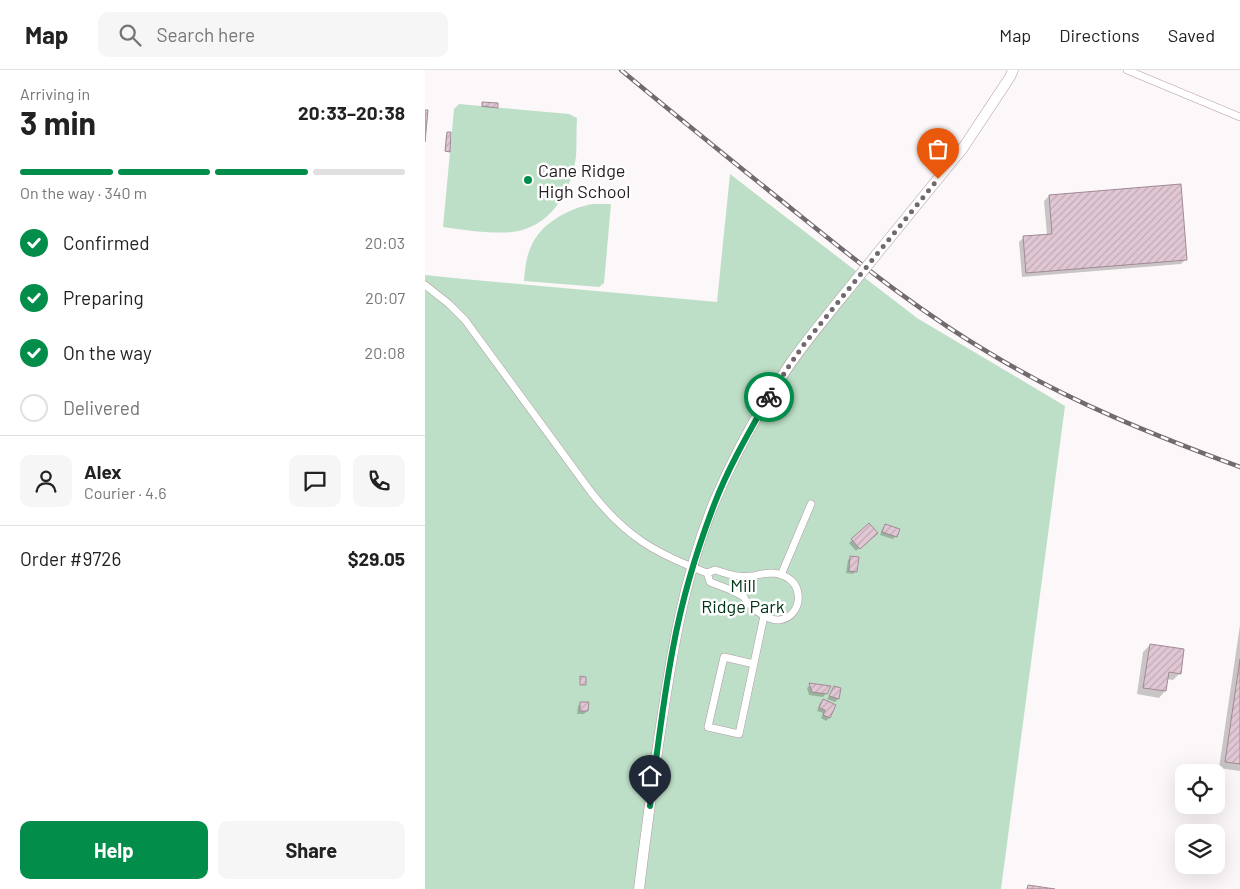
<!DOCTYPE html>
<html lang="en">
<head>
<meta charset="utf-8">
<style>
	body { margin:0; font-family:Barlow,sans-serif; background:#f6f6f6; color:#222; height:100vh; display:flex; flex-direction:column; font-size:19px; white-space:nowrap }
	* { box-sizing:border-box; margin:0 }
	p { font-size:16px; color:#767676 }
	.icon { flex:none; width:28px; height:28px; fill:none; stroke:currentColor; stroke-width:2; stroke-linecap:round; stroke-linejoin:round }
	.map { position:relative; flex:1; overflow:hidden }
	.side { display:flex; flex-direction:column; background:#fff; width:425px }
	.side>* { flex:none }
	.buttons { position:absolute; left:750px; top:694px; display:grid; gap:10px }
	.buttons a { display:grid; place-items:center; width:50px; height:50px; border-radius:10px; background:#fff; box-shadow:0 5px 20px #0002; font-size:25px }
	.pin { position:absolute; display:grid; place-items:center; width:42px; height:42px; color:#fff; margin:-51px -21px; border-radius:50% 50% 50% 0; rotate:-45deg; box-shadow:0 0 5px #0007 }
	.pin .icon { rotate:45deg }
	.courier { position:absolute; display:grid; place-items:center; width:50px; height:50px; margin:-25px; border:4px solid #028d4b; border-radius:50%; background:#fff; color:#222; box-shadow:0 1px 6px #0007 }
	.summary em { font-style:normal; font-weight:700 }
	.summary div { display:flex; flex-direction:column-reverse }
	.summary { display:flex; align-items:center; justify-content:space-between; height:85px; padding:0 20px }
	h1 { font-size:32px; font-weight:700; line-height:38px }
	.bar { display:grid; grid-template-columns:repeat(4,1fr); gap:8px 5px; align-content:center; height:60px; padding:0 20px }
	.bar i { height:6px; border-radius:4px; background:#e0e0e0 }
	.bar .on { background:#028d4b }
	.bar p { grid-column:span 4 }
	.line { display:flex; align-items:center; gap:12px; padding:0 20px; border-top:1px solid #e0e0e0 }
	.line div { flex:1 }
	.round { display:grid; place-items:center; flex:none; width:52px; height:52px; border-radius:10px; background:#f6f6f6 }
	ol { padding:0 20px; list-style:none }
	li { display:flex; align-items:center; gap:15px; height:55px }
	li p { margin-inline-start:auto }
	li .icon { padding:5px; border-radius:50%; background:#028d4b; color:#fff; stroke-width:4 }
	li:last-child { color:#767676 }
	li i { width:28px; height:28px; border:2px solid #e0e0e0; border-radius:50% }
	.button { display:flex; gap:10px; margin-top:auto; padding:10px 20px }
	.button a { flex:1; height:58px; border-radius:10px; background:#028d4b; color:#fff; font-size:20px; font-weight:700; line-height:58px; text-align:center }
	.button a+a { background:#f6f6f6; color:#222 }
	header { display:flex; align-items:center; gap:30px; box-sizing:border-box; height:70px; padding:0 25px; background:#fff; border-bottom:1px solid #e0e0e0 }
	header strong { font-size:24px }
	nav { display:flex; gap:28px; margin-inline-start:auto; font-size:18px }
	.search { width:350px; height:45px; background:#f6f6f6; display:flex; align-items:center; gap:12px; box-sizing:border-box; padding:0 18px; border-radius:10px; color:#767676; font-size:19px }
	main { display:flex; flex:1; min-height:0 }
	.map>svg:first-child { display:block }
	.green { fill:#bedfc7 }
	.shadow { fill:#0003 }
	.building { fill:url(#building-hatch); stroke:#a18a95 }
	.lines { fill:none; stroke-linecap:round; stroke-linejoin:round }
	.street-casing { stroke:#b199a4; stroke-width:8 }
	.primary-casing { stroke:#b199a4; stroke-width:11 }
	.street { stroke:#fff; stroke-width:7 }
	.primary { stroke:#fff; stroke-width:10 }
	.rail-casing { stroke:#716a6e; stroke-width:4.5 }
	.rail { stroke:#fff; stroke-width:2.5; stroke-dasharray:8; stroke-linecap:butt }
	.primary-bridge-casing { stroke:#b199a4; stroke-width:11; stroke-linecap:butt }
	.primary-bridge { stroke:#fff; stroke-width:10 }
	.done { stroke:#70696d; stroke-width:5; stroke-dasharray:0 9 }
	.route { stroke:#028d4b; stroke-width:6 }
	.poi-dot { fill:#028d4b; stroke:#fff; stroke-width:2 }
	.labels { text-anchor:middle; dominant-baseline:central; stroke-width:5; stroke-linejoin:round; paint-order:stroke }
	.poi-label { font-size:18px; fill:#251c21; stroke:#fff; text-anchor:start }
	.park-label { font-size:18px; fill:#003317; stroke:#fff }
</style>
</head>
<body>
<header>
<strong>Map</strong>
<div class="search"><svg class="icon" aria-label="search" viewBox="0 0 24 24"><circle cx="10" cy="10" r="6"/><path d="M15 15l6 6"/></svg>Search here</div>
<nav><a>Map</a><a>Directions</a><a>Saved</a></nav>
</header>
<main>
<section class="side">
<div class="summary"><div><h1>3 min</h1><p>Arriving in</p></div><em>20:33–20:38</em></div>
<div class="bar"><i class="on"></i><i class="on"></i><i class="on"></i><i></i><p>On the way · 340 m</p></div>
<ol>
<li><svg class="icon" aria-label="check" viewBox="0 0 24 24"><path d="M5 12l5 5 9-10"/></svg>Confirmed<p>20:03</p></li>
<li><svg class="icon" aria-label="check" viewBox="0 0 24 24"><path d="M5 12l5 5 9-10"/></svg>Preparing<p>20:07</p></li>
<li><svg class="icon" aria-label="check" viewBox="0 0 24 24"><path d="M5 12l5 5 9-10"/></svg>On the way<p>20:08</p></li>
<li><i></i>Delivered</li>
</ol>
<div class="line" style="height:90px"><a class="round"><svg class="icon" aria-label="person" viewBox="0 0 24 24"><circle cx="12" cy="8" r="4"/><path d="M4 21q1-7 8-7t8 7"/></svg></a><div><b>Alex</b><p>Courier · 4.6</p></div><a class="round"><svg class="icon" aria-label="chat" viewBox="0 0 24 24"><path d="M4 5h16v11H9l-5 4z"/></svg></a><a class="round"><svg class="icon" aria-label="phone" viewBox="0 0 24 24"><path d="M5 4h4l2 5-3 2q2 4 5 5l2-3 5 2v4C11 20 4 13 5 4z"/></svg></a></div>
<div class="line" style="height:65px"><div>Order #9726</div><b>$29.05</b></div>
<div class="button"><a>Help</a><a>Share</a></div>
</section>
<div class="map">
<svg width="815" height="819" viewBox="0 0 815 819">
	<defs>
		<pattern id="building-hatch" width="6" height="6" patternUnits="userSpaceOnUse" patternTransform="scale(1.25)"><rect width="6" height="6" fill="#e0c7d3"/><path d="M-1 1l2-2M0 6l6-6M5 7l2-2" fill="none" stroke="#c0aab5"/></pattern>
	</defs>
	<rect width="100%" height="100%" fill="#fcf7f9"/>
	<path class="green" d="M 34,34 L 144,44 L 152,48 C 151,61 152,74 151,87 C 146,122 125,158 87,162 C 64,164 40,160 18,157 L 29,39 Z
		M 305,104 L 492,248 L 640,336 L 576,819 L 0,819 L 0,205 L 39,209 L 292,232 Z
		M 168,134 L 186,134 L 179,213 L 174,217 L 99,211 C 101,180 108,162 135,146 C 146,140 156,136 168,134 Z"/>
	<path class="shadow" d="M 58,33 L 71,37 L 70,38 L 56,37 Z
		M 22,63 L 24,81 L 22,82 L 20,82 L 21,64 Z
		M 624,126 L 761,189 L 756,194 L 597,207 L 594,172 L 599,167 L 622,165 L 619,131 Z
		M 444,455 L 451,463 L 431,481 L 424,473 Z
		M 460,456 L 471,466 L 468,469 L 455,465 L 457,459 Z
		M 426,487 L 431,501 L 428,504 L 421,503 L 423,490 Z
		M 815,555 L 815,701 L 794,698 Z
		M 725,575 L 754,604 L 748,610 L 742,609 L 740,621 L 734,628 L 712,624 L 718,582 Z
		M 385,615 L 401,623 L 398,627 L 384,625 L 382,618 Z
		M 410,617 L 415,619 L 413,629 L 410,632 L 402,629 Z
		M 398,630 L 404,648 L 401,651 L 396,648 L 398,643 L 392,641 L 395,633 Z
		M 156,633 L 162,641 L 159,644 L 152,644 L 153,636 Z"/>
	<path class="building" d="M 57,32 L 73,33 L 73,38 L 57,36 Z
		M 0,40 L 3,40 L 0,72 Z
		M 22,62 L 26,62 L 25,82 L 20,81 Z
		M 756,114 L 762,190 L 601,203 L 598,166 L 627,164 L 624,125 Z
		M 444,453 L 453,463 L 435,479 L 426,469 Z
		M 460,454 L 475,459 L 472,467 L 457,462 Z
		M 425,486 L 434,487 L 432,502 L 424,501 Z
		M 725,574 L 759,579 L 756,604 L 744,602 L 741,621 L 718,618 Z
		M 815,589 L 815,694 L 800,692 Z
		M 155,606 L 161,607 L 161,615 L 155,615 Z
		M 384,613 L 406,616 L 402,624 L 387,622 Z
		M 409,616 L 416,618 L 414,629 L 404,626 Z
		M 398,629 L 411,635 L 405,648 L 398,645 L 400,640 L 394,638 Z
		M 155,632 L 164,632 L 163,641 L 155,641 Z
		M 603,815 L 630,819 L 602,819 Z"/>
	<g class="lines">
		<defs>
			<path id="street" d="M 702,0 L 815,47
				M 0,215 L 24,234 L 40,250 L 166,422 C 201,467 230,483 282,503 L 290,500 C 303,504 313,508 327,506
				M 282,503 L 285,512 L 306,520 L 319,527
				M 346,503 C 382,504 380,547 354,550 C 337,551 301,521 324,508 C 330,504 339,504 346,503 Z
				M 356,505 L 386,434
				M 329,594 L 299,587 L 283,657 L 314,664 L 339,546"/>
			<path id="primary" d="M 451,185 L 538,78 L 585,7 L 588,0
				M 214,819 C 220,769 227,719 234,669 C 246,588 258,509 289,433 C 309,386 336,336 365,294 C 384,267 405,242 426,216"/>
		</defs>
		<use href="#street" class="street-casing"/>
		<use href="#primary" class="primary-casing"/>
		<use href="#street" class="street"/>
		<use href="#primary" class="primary"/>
		<defs>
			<path id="rail" d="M 196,0 C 256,50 317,99 378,148 C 440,198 501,246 571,287 C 648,333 731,366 815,397"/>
		</defs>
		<use href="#rail" class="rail-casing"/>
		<use href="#rail" class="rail"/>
		<defs>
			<path id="primary-bridge" d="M 426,216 L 451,185"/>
		</defs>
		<use href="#primary-bridge" class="primary-bridge-casing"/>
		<use href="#primary-bridge" class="primary-bridge"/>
	</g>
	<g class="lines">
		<path class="done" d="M 344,327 L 366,293 L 380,273 L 513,109"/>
		<path class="route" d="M 225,736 C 232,683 238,630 248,578 C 257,529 271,482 289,435 C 303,398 324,362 344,327"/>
	</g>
	<circle class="poi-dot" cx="103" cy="110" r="5"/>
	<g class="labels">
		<g class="poi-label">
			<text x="113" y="100">Cane Ridge<tspan x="113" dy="21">High School</tspan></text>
		</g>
		<g class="park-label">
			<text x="318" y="515">Mill<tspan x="318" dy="21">Ridge Park</tspan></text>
		</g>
	</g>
</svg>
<div class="buttons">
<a><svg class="icon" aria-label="locate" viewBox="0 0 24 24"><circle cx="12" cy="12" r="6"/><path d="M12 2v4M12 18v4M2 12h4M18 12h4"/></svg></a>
<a><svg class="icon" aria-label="layers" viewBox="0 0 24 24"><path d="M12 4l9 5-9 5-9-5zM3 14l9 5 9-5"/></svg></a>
</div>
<div class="pin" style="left:513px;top:109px;background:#ea580c"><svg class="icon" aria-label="bag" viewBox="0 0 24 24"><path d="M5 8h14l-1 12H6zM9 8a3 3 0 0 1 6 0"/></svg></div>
<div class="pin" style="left:225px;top:736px;background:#1f2937"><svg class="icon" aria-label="home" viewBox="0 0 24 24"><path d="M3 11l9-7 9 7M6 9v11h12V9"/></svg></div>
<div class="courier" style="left:344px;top:327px"><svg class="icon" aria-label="bike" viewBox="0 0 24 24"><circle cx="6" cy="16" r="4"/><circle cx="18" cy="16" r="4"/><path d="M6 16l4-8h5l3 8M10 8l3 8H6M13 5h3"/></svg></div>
</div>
</main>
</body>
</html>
